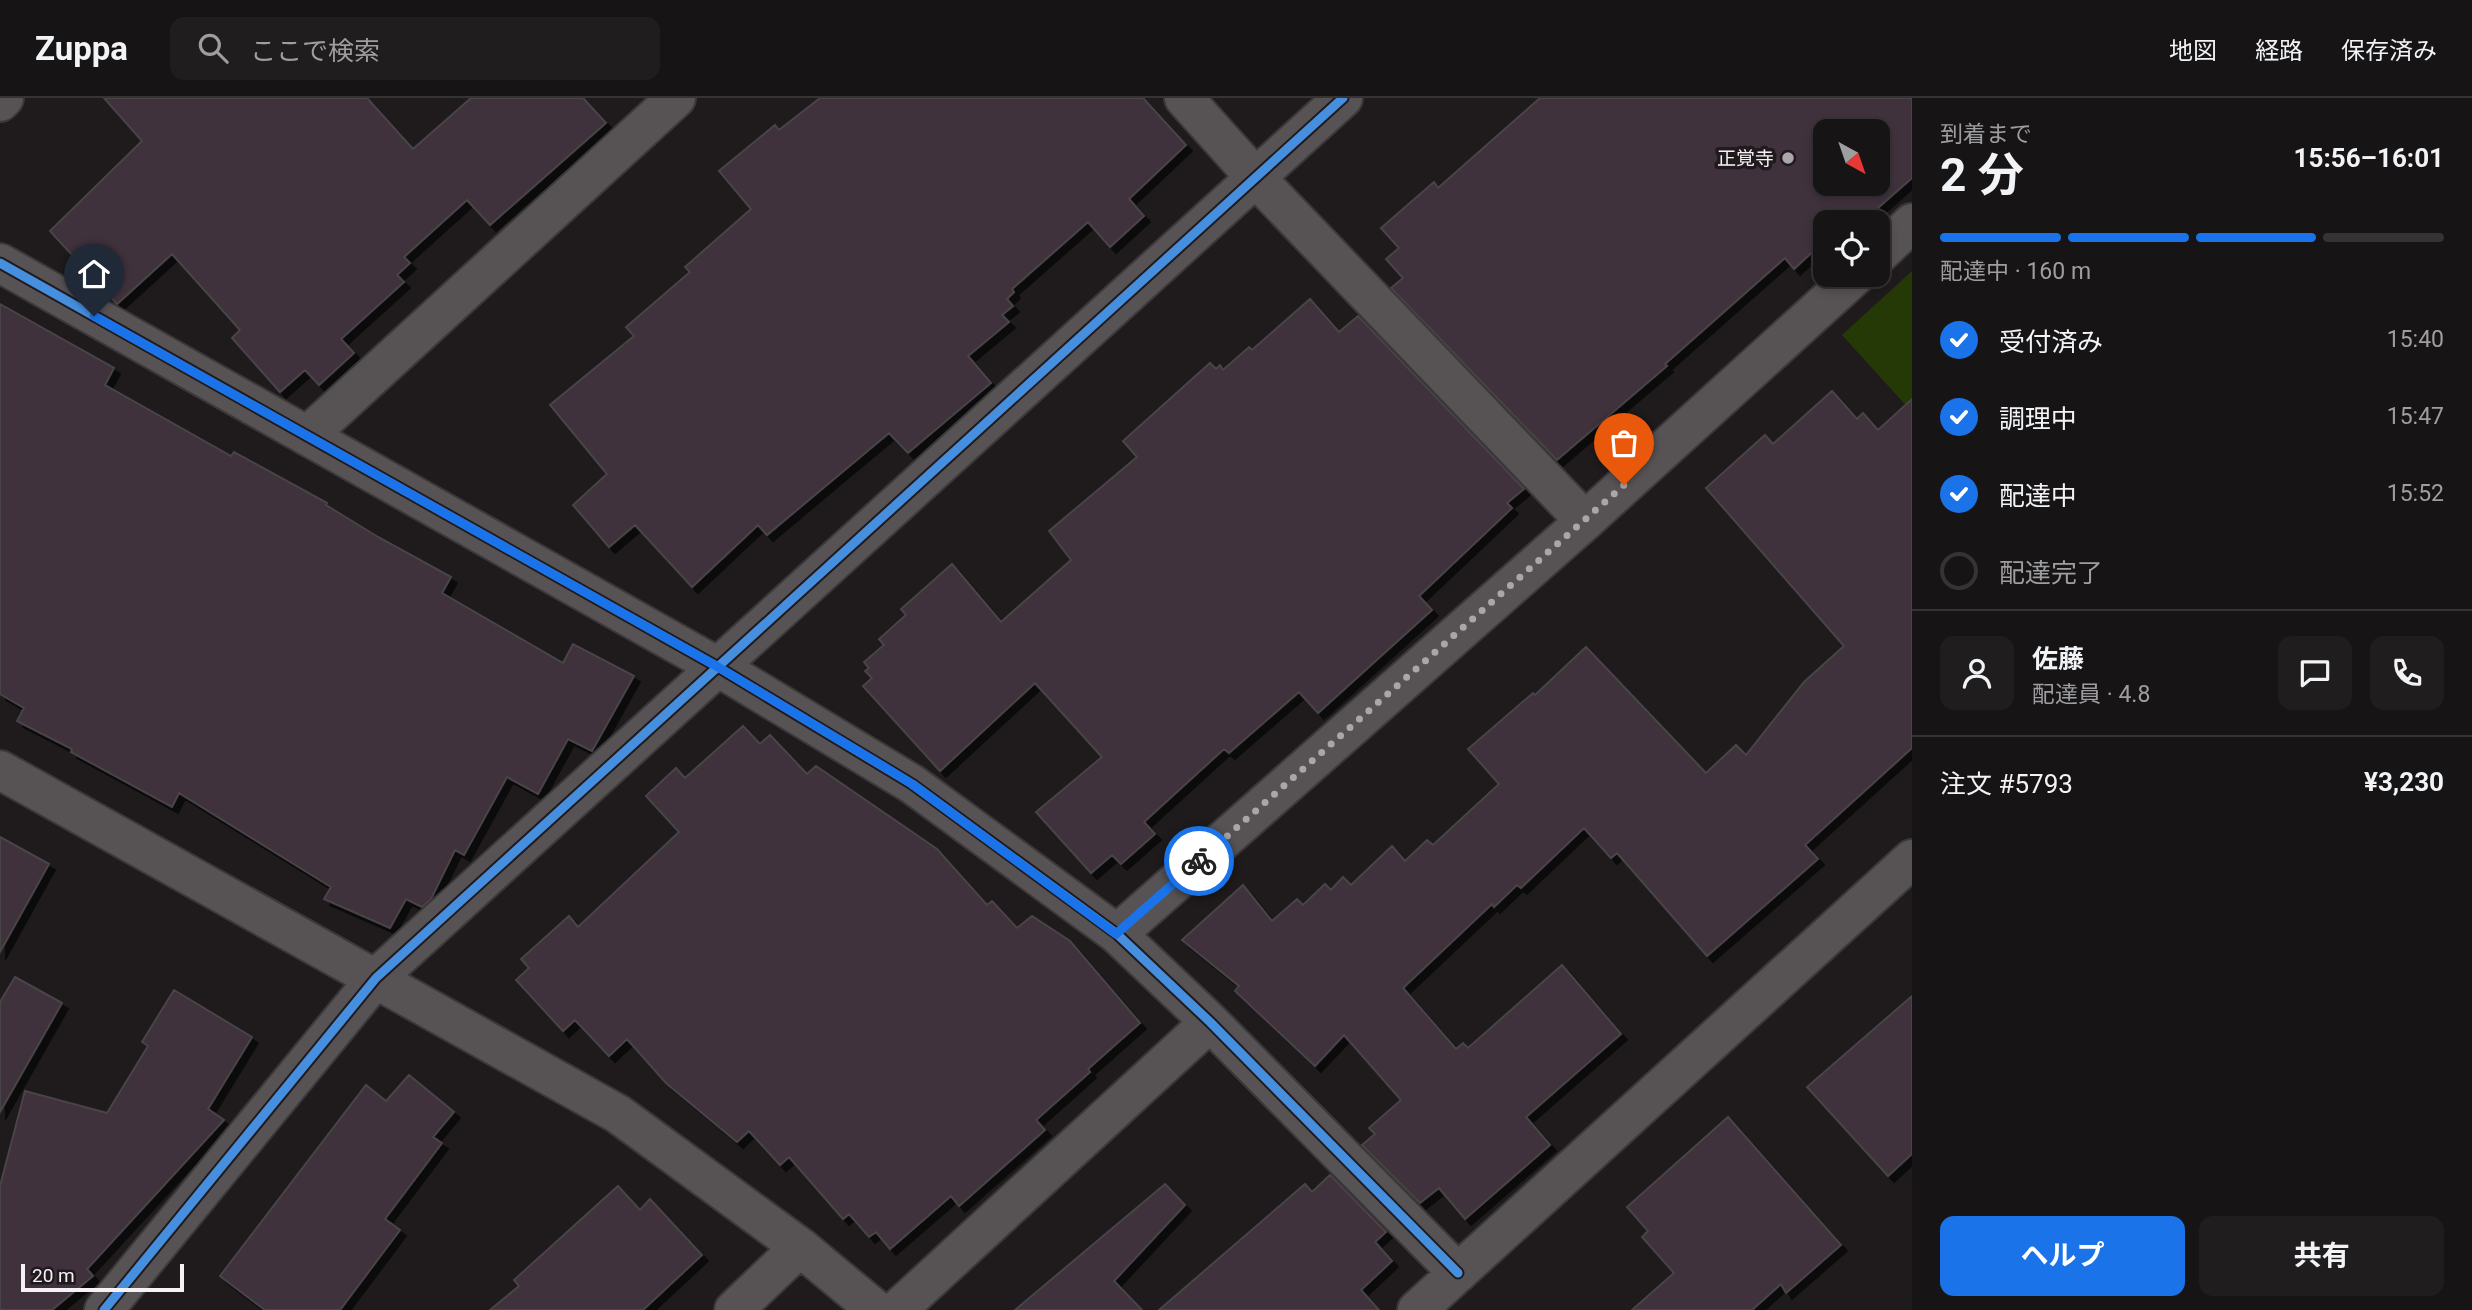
<!DOCTYPE html>
<html lang="ja">
<head>
<meta charset="utf-8">
<style>
	body { margin:0; font-family:Roboto,"Noto Sans JP",sans-serif; background:#201d1f; color:#f1f3f6; height:100vh; display:flex; flex-direction:column; font-size:26px; white-space:nowrap }
	* { box-sizing:border-box; margin:0 }
	p { font-size:23px; color:#9e9ea1 }
	.icon { flex:none; width:38px; height:38px; fill:none; stroke:currentColor; stroke-width:2; stroke-linecap:round; stroke-linejoin:round }
	.map { position:relative; flex:1; overflow:hidden }
	.side { display:flex; flex-direction:column; background:#171416; width:560px }
	.side>* { flex:none }
	.needle { width:46px; rotate:140deg }
	.controls { position:absolute; left:1813px; top:21px; display:grid; gap:14px }
	.controls a { display:grid; place-items:center; width:77px; height:77px; border-radius:14px; background:#171416; box-shadow:0 4px 10px #0003,0 0 0 2px #363335; font-size:35px }
	.scale { position:absolute; left:21px; bottom:18px; width:163px; box-sizing:border-box; padding-left:7px; border:4px solid #f6f1f5; border-top:0; font-size:19px; line-height:24px; white-space:nowrap; color:#f6f1f5; -webkit-text-stroke:5px #201a1e; paint-order:stroke }
	.pin { position:absolute; display:grid; place-items:center; width:60px; height:60px; color:#fff; margin:-72px -30px; border-radius:50% 50% 50% 0; rotate:-45deg; box-shadow:0 0 7px #0007 }
	.pin .icon { rotate:45deg }
	.courier { position:absolute; display:grid; place-items:center; width:70px; height:70px; margin:-35px; border:5px solid #1a73e8; border-radius:50%; background:#fff; color:#222; box-shadow:0 2px 9px #0007 }
	.head em { font-style:normal; font-weight:700 }
	.head div { display:flex; flex-direction:column-reverse }
	.head { display:flex; align-items:center; justify-content:space-between; height:119px; padding:0 28px }
	h1 { font-size:46px; font-weight:700; line-height:52px }
	.bar { display:grid; grid-template-columns:repeat(4,1fr); gap:10px 7px; align-content:center; height:84px; padding:0 28px }
	.bar i { height:9px; border-radius:5px; background:#363335 }
	.bar .on { background:#1a73e8 }
	.bar p { grid-column:span 4 }
	.line { display:flex; align-items:center; gap:18px; padding:0 28px; border-top:2px solid #363335 }
	.line div { flex:1 }
	.round { display:grid; place-items:center; flex:none; width:74px; height:74px; border-radius:14px; background:#201d1f }
	ol { padding:0 28px; list-style:none }
	li { display:flex; align-items:center; gap:21px; height:77px }
	li p { margin-inline-start:auto }
	li .icon { padding:7px; border-radius:50%; background:#1a73e8; color:#fff; stroke-width:4 }
	li:last-child { color:#9e9ea1 }
	li i { width:38px; height:38px; border:4px solid #363335; border-radius:50% }
	.primary-button { display:flex; gap:14px; margin-top:auto; padding:14px 28px }
	.primary-button a { flex:1; height:80px; border-radius:14px; background:#1a73e8; color:#fff; font-size:28px; font-weight:700; line-height:80px; text-align:center }
	.primary-button a+a { background:#201d1f; color:#f1f3f6 }
	header { display:flex; align-items:center; gap:42px; box-sizing:border-box; height:98px; padding:0 35px; background:#171416; border-bottom:2px solid #363335 }
	header strong { font-size:33px }
	nav { display:flex; gap:38px; margin-inline-start:auto; font-size:24px }
	.search { width:490px; height:63px; background:#201d1f; display:flex; align-items:center; gap:18px; box-sizing:border-box; padding:0 24px; border-radius:14px; color:#9e9ea1; font-size:26px }
	main { display:flex; flex:1; min-height:0 }
	.map>svg:first-child { display:block }
	.green { fill:#253906 }
	.building { fill:#3f303c; stroke:#484446; stroke-width:2; fill-rule:evenodd; filter:url(#shadow) }
	.lines { fill:none; stroke-linecap:round; stroke-linejoin:round }
	.minor-casing { stroke:#3b383a; stroke-width:42 }
	.minor { stroke:#575355; stroke-width:38 }
	.cycleway-casing { stroke:#201a1e; stroke-width:13 }
	.cycleway { stroke:#468fdf; stroke-width:9 }
	.done { stroke:#aba6a9; stroke-width:7; stroke-dasharray:0 12.6 }
	.route { stroke:#1a73e8; stroke-width:9 }
	.poi-dot { fill:#aba6a9; stroke:#201a1e; stroke-width:2.5 }
	.labels { text-anchor:middle; dominant-baseline:central; stroke-width:7; stroke-linejoin:round; paint-order:stroke }
	.poi-label { font-size:19px; fill:#f6f1f5; stroke:#201a1e; text-anchor:end }
</style>
</head>
<body>
<header>
<strong>Zuppa</strong>
<div class="search"><svg class="icon" aria-label="search" viewBox="0 0 24 24"><circle cx="10" cy="10" r="6"/><path d="M15 15l6 6"/></svg>ここで検索</div>
<nav><a>地図</a><a>経路</a><a>保存済み</a></nav>
</header>
<main>
<div class="map">
<svg width="1912" height="1212" viewBox="0 0 1912 1212">
	<defs>
		<filter id="shadow"><feDropShadow dx="6" dy="6" stdDeviation="0" flood-color="#0009"/></filter>
	</defs>
	<rect width="100%" height="100%" fill="#1f1b1d"/>
	<path class="green" d="M 1912,173 L 1912,314 L 1842,237 Z"/>
	<path class="building" d="M 104,0 L 367,0 L 413,51 L 471,0 L 583,0 L 606,25 L 490,127 L 467,102 L 404,159 L 410,165 L 397,177 L 404,184 L 341,241 L 354,255 L 319,287 L 305,272 L 280,294 L 232,240 L 240,232 L 172,156 L 117,206 L 50,133 L 142,43 Z
		M 820,0 L 1143,0 L 1186,47 L 1129,101 L 1144,118 L 1110,149 L 1088,124 L 1012,191 L 1014,194 L 1007,201 L 1013,208 L 1002,217 L 1009,224 L 968,258 L 991,285 L 908,355 L 889,335 L 767,437 L 758,427 L 692,489 L 635,427 L 609,449 L 573,407 L 607,376 L 550,307 L 634,238 L 626,229 L 690,174 L 685,169 L 751,111 L 719,73 L 775,27 L 779,32 Z
		M 1540,0 L 1912,0 L 1912,80 L 1862,124 L 1825,124 L 1825,149 L 1822,145 L 1794,171 L 1785,160 L 1665,266 L 1667,268 L 1557,362 L 1391,190 L 1403,180 L 1386,161 L 1399,150 L 1381,130 L 1434,84 L 1438,90 ZM 1825,33 L 1878,33 L 1878,86 L 1825,86 Z
		M 1310,201 L 1339,234 L 1358,218 L 1524,391 L 1507,405 L 1512,410 L 1419,498 L 1432,512 L 1318,615 L 1299,594 L 1229,655 L 1224,651 L 1144,724 L 1155,736 L 1121,766 L 1112,757 L 1091,775 L 1036,714 L 1102,659 L 1035,585 L 940,673 L 863,588 L 872,580 L 865,573 L 869,570 L 864,564 L 884,547 L 879,541 L 906,517 L 901,511 L 952,466 L 1001,524 L 1071,462 L 1049,433 L 1137,359 L 1123,343 L 1210,265 L 1216,271 L 1220,267 L 1223,272 L 1249,249 L 1252,252 Z
		M 0,206 L 114,270 L 105,287 L 231,358 L 234,354 L 327,405 L 326,407 L 378,439 L 451,479 L 442,495 L 563,565 L 573,546 L 634,578 L 592,653 L 568,641 L 538,696 L 507,679 L 464,757 L 455,752 L 431,801 L 422,809 L 406,801 L 390,830 L 324,801 L 331,789 L 179,695 L 172,709 L 71,654 L 72,651 L 17,623 L 24,610 L 0,596 Z
		M 1832,293 L 1857,321 L 1863,315 L 1878,332 L 1912,301 L 1912,650 L 1805,747 L 1818,761 L 1707,858 L 1617,755 L 1611,760 L 1584,730 L 1521,790 L 1517,787 L 1494,809 L 1492,806 L 1403,890 L 1456,951 L 1463,945 L 1468,950 L 1562,867 L 1621,936 L 1526,1019 L 1550,1047 L 1465,1121 L 1439,1090 L 1420,1105 L 1362,1047 L 1375,1036 L 1369,1030 L 1401,1002 L 1344,937 L 1315,968 L 1235,893 L 1239,888 L 1182,842 L 1243,787 L 1272,823 L 1297,801 L 1303,807 L 1325,786 L 1331,792 L 1343,779 L 1351,787 L 1392,748 L 1405,763 L 1427,742 L 1433,747 L 1499,686 L 1468,651 L 1533,595 L 1535,597 L 1586,549 L 1706,675 L 1736,647 L 1746,657 L 1804,584 L 1844,548 L 1706,390 L 1765,337 L 1773,346 Z
		M 743,628 L 760,646 L 770,637 L 807,676 L 816,668 L 937,751 L 987,807 L 992,803 L 1017,830 L 1032,818 L 1070,843 L 1140,925 L 1088,971 L 1090,974 L 1036,1022 L 1045,1032 L 959,1108 L 951,1098 L 890,1151 L 876,1134 L 869,1139 L 849,1116 L 843,1121 L 789,1059 L 780,1067 L 749,1033 L 737,1044 L 666,985 L 627,941 L 609,958 L 575,922 L 563,933 L 516,882 L 529,870 L 521,861 L 569,818 L 578,829 L 679,734 L 646,698 L 676,670 L 685,680 Z
		M 0,739 L 49,766 L 0,854 Z
		M 15,879 L 62,905 L 0,1014 L 0,904 Z
		M 174,892 L 252,939 L 208,1011 L 224,1022 L 87,1171 L 93,1178 L 52,1212 L 0,1212 L 0,1088 L 25,993 L 107,1015 L 148,948 L 142,944 Z
		M 1912,898 L 1912,1056 L 1888,1078 L 1807,989 Z
		M 409,977 L 454,1014 L 433,1039 L 442,1045 L 385,1121 L 400,1132 L 340,1212 L 265,1212 L 220,1178 L 366,987 L 386,1003 Z
		M 1728,1019 L 1841,1147 L 1786,1195 L 1781,1186 L 1752,1212 L 1632,1212 L 1674,1175 L 1642,1139 L 1648,1133 L 1627,1109 Z
		M 1330,1077 L 1386,1134 L 1375,1144 L 1392,1163 L 1361,1192 L 1379,1212 L 1159,1212 L 1305,1086 L 1312,1094 Z
		M 1165,1086 L 1185,1107 L 1114,1183 L 1142,1212 L 1015,1212 Z
		M 618,1088 L 640,1112 L 650,1101 L 702,1157 L 643,1212 L 490,1212 L 519,1188 L 514,1182 Z"/>
	<g class="lines">
		<defs>
			<path id="minor" d="M 1184,0 L 1255,79 L 1585,423
				M 0,4 L 4,0
				M 1878,157 L 1912,125
				M 0,165 L 718,569 L 912,686 L 1117,836 L 1210,924 L 1458,1175
				M 307,338 L 676,0
				M 0,672 L 618,1016 L 800,1149 L 876,1212
				M 1117,836 L 1585,423 L 1856,177
				M 104,1212 L 376,880 L 1343,0
				M 734,1212 L 800,1149
				M 897,1212 L 1210,924
				M 1417,1212 L 1912,761"/>
		</defs>
		<use href="#minor" class="minor-casing"/>
		<use href="#minor" class="minor"/>
		<defs>
			<path id="cycleway" d="M 0,165 L 718,569 L 912,686 L 1117,836 L 1210,924 L 1458,1175
				M 104,1212 L 376,880 L 1343,0"/>
		</defs>
		<use href="#cycleway" class="cycleway-casing"/>
		<use href="#cycleway" class="cycleway"/>
	</g>
	<g class="lines">
		<path class="done" d="M 1199,763 L 1624,387"/>
		<path class="route" d="M 94,218 L 718,569 L 891,673 L 912,686 L 1116,836 L 1199,763"/>
	</g>
	<circle class="poi-dot" cx="1788" cy="60" r="7"/>
	<g class="labels">
		<g class="poi-label">
			<text x="1774" y="60">正覚寺</text>
		</g>
	</g>
</svg>
<div class="controls">
<a><svg class="needle" viewBox="-14 -14 28 28"><path d="M0-13l5 13h-10z" fill="#e53935"/><path d="M0 13l5-13h-10z" fill="#9e9ea1"/></svg></a>
<a><svg class="icon" aria-label="locate" viewBox="0 0 24 24"><circle cx="12" cy="12" r="6"/><path d="M12 2v4M12 18v4M2 12h4M18 12h4"/></svg></a>
</div>
<div class="scale">20 m</div>
<div class="pin" style="left:1624px;top:387px;background:#ea580c"><svg class="icon" aria-label="bag" viewBox="0 0 24 24"><path d="M5 8h14l-1 12H6zM9 8a3 3 0 0 1 6 0"/></svg></div>
<div class="pin" style="left:94px;top:218px;background:#1f2937"><svg class="icon" aria-label="home" viewBox="0 0 24 24"><path d="M3 11l9-7 9 7M6 9v11h12V9"/></svg></div>
<div class="courier" style="left:1199px;top:763px"><svg class="icon" aria-label="bike" viewBox="0 0 24 24"><circle cx="6" cy="16" r="4"/><circle cx="18" cy="16" r="4"/><path d="M6 16l4-8h5l3 8M10 8l3 8H6M13 5h3"/></svg></div>
</div>
<section class="side">
<div class="head"><div><h1>2 分</h1><p>到着まで</p></div><em>15:56–16:01</em></div>
<div class="bar"><i class="on"></i><i class="on"></i><i class="on"></i><i></i><p>配達中 · 160 m</p></div>
<ol>
<li><svg class="icon" aria-label="check" viewBox="0 0 24 24"><path d="M5 12l5 5 9-10"/></svg>受付済み<p>15:40</p></li>
<li><svg class="icon" aria-label="check" viewBox="0 0 24 24"><path d="M5 12l5 5 9-10"/></svg>調理中<p>15:47</p></li>
<li><svg class="icon" aria-label="check" viewBox="0 0 24 24"><path d="M5 12l5 5 9-10"/></svg>配達中<p>15:52</p></li>
<li><i></i>配達完了</li>
</ol>
<div class="line" style="height:126px"><a class="round"><svg class="icon" aria-label="person" viewBox="0 0 24 24"><circle cx="12" cy="8" r="4"/><path d="M4 21q1-7 8-7t8 7"/></svg></a><div><b>佐藤</b><p>配達員 · 4.8</p></div><a class="round"><svg class="icon" aria-label="chat" viewBox="0 0 24 24"><path d="M4 5h16v11H9l-5 4z"/></svg></a><a class="round"><svg class="icon" aria-label="phone" viewBox="0 0 24 24"><path d="M5 4h4l2 5-3 2q2 4 5 5l2-3 5 2v4C11 20 4 13 5 4z"/></svg></a></div>
<div class="line" style="height:91px"><div>注文 #5793</div><b>¥3,230</b></div>
<div class="primary-button"><a>ヘルプ</a><a>共有</a></div>
</section>
</main>
</body>
</html>
